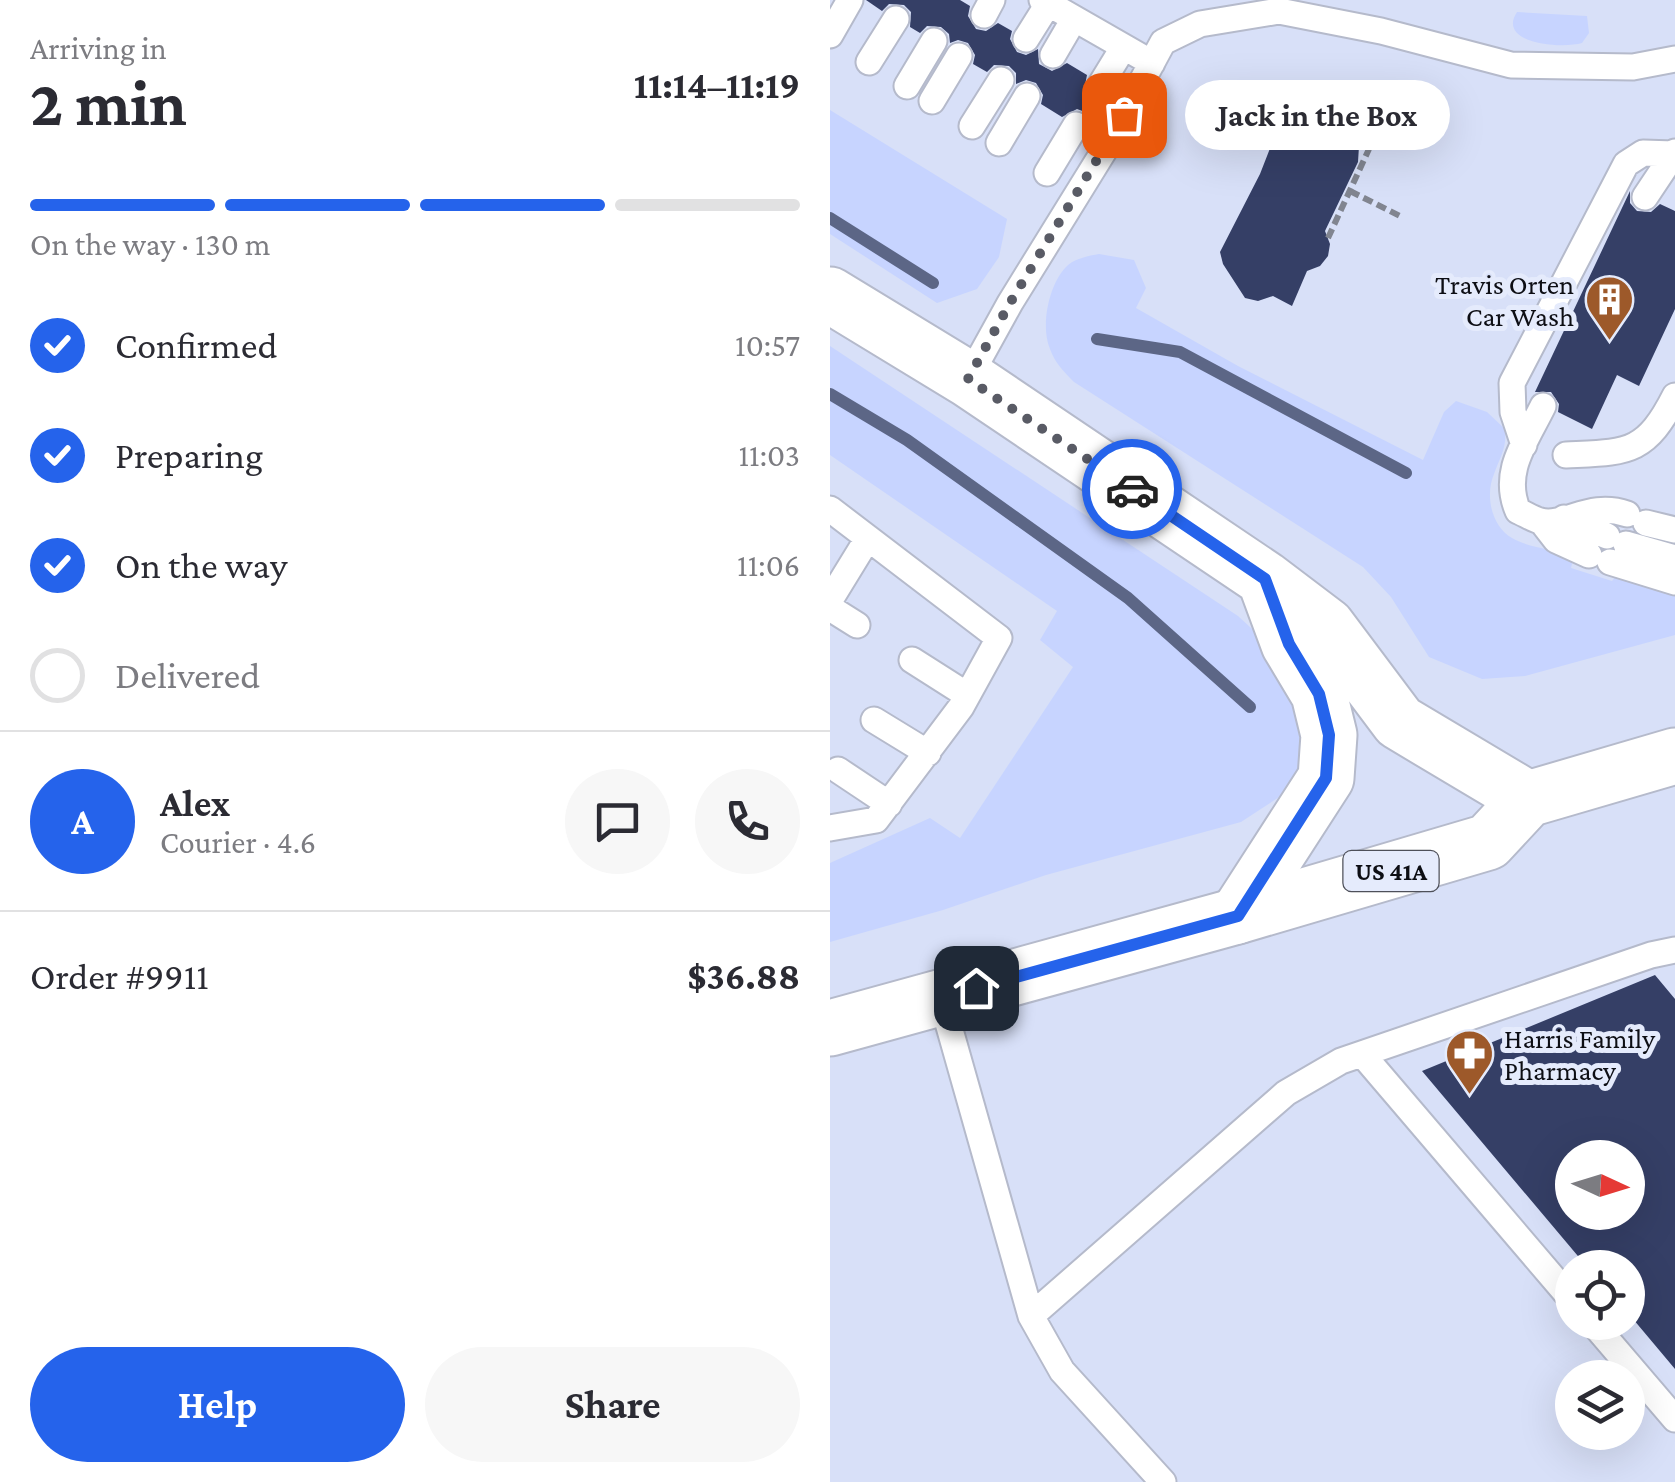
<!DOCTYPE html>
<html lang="en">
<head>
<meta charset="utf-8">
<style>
	body { margin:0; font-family:"Crimson Pro",serif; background:#f7f7f7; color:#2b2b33; height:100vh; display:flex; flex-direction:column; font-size:38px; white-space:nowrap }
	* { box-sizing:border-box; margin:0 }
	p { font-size:32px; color:#7c7c81 }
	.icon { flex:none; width:55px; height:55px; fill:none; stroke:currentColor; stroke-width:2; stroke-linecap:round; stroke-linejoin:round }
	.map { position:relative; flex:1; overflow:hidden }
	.details { display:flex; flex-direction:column; background:#fff; width:830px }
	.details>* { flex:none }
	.needle { width:65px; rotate:94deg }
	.tools { position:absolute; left:725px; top:1140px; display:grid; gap:20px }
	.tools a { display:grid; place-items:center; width:90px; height:90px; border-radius:50%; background:#fff; box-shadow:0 10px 40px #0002; font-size:50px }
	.pin { position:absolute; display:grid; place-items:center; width:85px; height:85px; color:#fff; margin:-42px; border-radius:20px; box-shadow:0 5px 15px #0006 }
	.courier { position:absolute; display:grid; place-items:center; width:100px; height:100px; margin:-50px; border:8px solid #2563eb; border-radius:50%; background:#fff; color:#222; box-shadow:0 2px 12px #0007 }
	.bubble { position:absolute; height:70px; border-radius:35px; background:#fff; box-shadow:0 10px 40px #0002; font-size:32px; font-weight:700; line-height:70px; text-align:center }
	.overview em { font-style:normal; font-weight:700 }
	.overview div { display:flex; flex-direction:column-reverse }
	.overview { display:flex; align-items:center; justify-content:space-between; height:170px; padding:0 30px }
	h1 { font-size:65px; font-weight:700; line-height:75px }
	.bar { display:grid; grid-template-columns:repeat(4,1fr); gap:15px 10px; align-content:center; height:120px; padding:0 30px }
	.bar i { height:12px; border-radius:8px; background:#e1e1e2 }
	.bar .selected { background:#2563eb }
	.bar p { grid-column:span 4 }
	.line { display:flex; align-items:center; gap:25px; padding:0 30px; border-top:2px solid #e1e1e2 }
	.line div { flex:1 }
	.round { display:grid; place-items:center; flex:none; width:105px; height:105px; border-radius:52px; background:#f7f7f7 }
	ol { padding:0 30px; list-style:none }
	li { display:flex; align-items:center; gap:30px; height:110px }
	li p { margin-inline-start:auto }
	li .icon { padding:10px; border-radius:50%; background:#2563eb; color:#fff; stroke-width:4 }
	li:last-child { color:#7c7c81 }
	li i { width:55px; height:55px; border:5px solid #e1e1e2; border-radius:50% }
	.primary-button { display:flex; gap:20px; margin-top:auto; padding:20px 30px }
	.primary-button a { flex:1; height:115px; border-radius:60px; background:#2563eb; color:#fff; font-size:40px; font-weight:700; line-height:115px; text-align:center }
	.primary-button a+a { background:#f7f7f7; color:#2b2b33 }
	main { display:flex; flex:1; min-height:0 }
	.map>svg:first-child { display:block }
	.built { fill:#d8e0f8; fill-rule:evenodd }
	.green { fill:#c7d4ff }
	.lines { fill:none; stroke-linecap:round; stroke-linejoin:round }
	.stream { stroke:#5c6686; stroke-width:12 }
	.building { fill:#353f66; fill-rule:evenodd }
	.lane-casing { stroke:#b5bacb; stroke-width:29 }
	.secondary-casing { stroke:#b5bacb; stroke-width:59 }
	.highway-casing { stroke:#b5bacb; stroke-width:59 }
	.path { stroke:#818590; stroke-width:6; stroke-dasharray:10 5; stroke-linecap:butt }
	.lane { stroke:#fff; stroke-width:25 }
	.secondary { stroke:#fff; stroke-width:55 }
	.highway { stroke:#fff; stroke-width:55 }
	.done { stroke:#595b65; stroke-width:10; stroke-dasharray:0 18 }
	.route { stroke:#2563eb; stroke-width:12 }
	.labels { text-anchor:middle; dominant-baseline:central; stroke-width:10; stroke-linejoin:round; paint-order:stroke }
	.shield { fill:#e5ebfc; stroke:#4e505a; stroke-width:2.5 }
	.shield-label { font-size:25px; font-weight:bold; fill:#0d0e14 }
	.poi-label { font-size:28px; fill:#0d0e14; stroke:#e5ebfc; text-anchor:end }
</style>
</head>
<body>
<main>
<section class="details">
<div class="overview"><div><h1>2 min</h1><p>Arriving in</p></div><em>11:14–11:19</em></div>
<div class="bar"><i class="selected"></i><i class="selected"></i><i class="selected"></i><i></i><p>On the way · 130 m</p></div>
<ol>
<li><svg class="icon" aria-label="check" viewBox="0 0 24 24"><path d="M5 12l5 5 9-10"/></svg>Confirmed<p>10:57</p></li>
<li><svg class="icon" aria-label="check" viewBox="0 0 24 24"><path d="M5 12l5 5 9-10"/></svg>Preparing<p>11:03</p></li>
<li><svg class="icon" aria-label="check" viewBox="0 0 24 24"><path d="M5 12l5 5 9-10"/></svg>On the way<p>11:06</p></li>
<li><i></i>Delivered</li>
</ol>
<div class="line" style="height:180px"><b class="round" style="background:#2563eb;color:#fff">A</b><div><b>Alex</b><p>Courier · 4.6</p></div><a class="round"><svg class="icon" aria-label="chat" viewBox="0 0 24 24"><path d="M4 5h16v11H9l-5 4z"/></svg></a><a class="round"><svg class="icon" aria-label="phone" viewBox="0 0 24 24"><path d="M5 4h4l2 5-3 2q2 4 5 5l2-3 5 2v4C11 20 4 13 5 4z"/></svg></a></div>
<div class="line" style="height:130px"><div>Order #9911</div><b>$36.88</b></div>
<div class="primary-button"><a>Help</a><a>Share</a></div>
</section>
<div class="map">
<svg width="845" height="1482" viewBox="0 0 845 1482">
	<rect width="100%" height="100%" fill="#e5ebfc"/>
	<path class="built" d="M 0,0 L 845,0 L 845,1482 L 0,1482 ZM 742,1158 L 798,1158 L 798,1212 L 742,1212 ZM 742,1268 L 798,1268 L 798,1322 L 742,1322 ZM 742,1378 L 798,1378 L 798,1432 L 742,1432 Z"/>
	<path class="green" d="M 687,12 L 757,16 L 759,33 L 752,43 C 732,49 666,44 687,12 Z
		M 0,110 L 177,219 L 169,257 L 147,289 L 107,303 L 0,234 Z
		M 269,254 L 304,260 L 316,288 L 306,308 L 408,366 L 593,460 L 614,412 L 626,401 L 657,412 L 675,429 C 677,448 670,457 664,474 C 655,495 661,526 682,538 C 699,548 726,550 744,555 L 741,568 L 782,581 L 789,572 L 845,593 L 845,635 L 695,676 L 652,679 L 599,657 L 561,597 L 533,567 L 244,382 C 234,372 225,363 220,349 C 210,326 219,282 238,265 C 247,258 258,256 269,254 Z
		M 0,346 L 408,616 L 445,650 L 481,742 L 466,786 L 411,822 L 216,875 L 113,910 L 0,942 L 0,863 L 100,818 L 130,838 L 243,667 L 210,640 L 227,611 L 0,455 Z"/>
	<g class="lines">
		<path class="stream" d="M 0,218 L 103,283
			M 267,339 L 350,352 L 576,473
			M 0,394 L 77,440 L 298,598 L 420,707"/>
	</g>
	<path class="building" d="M 36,0 L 130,0 L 140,6 L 138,16 L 146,29 L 156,31 L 168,23 L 182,31 L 180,39 L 187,52 L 196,55 L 208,49 L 209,64 L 222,71 L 237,63 L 257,75 L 255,85 L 262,97 L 276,99 L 262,124 L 255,112 L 247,109 L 232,117 L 211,104 L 213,95 L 206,83 L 196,80 L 186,84 L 186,73 L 179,66 L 164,65 L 157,72 L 143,64 L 145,55 L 138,43 L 128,40 L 120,43 L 119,34 L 111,27 L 97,26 L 90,33 L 80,27 L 81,12 L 74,5 L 59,4 L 52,11 Z
		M 455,110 L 529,146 L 528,162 L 495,231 L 500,244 L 498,256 L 490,266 L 477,271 L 462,306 L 443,296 L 428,301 L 415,298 L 393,264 L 390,252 L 430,174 Z
		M 800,191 L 800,203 L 807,211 L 821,212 L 830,204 L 845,211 L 845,309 L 809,386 L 787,375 L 762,429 L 728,412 L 729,404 L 721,392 L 705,392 Z
		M 825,975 L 845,999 L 845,1369 L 798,1313 L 798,1268 L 758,1268 L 592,1071 ZM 742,1158 L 798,1158 L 798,1212 L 742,1212 Z"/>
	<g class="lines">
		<defs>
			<path id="lane" d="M 212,0 L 322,63
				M 154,15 L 162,0
				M 0,35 L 20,0
				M 196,39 L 218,4
				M 223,55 L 244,19
				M 39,62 L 66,19
				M 271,84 L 293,48
				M 77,86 L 104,41
				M 102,101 L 129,56
				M 142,126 L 171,80
				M 169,143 L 197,96
				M 217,173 L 246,125
				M 815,197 L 845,152
				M 138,379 L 180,303 L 277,146 L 333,42 L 370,24 L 449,11 L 551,31 L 681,65 L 803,67 L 845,59
				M 713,406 C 696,441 671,472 688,511 C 695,514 703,519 710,521 C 736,527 759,501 797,514
				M 694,445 L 683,412 L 682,383 L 796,164 L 813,153 L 844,154
				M 736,455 C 797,452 815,455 845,396
				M 0,509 L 169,638 L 131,707 L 46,820 L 0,828
				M 734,518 L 777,536
				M 712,522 L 726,540 L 759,555
				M 816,523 L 845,530
				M 796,544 L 845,558
				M 780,562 L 845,582
				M 0,600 L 38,538
				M 0,608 L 27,625
				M 82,660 L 137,695
				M 44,720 L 98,753
				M 8,770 L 59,804
				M 111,998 L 201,1316 L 232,1371 L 333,1482
				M 532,1054 L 742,1300
				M 201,1316 L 456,1093 L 511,1061 L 821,955 L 845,950
				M 762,1322 L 845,1419"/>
			<path id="secondary" d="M 0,295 L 138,379 L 435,579 L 497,626 L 569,722 L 698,799
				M 407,916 L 496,778 L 499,735 L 489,694 L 459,644 L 435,579"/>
			<path id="highway" d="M 0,1028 L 407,916 L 658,842 L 698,799 L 845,756"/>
		</defs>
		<use href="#lane" class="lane-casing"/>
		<use href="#secondary" class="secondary-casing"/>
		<use href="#highway" class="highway-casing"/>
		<path class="path" d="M 520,191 L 570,216
			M 498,238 L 539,149"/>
		<use href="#lane" class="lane"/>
		<use href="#secondary" class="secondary"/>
		<use href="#highway" class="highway"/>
	</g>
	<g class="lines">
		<path class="done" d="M 294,115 L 180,303 L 138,379 L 302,489"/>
		<path class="route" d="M 146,988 L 408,916 L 496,778 L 499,735 L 489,694 L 459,644 L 435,579 L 302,489"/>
	</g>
	<defs>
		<symbol id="building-pin" viewBox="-11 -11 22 30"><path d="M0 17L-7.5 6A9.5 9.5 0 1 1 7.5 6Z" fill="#9d592a" stroke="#e5ebfc"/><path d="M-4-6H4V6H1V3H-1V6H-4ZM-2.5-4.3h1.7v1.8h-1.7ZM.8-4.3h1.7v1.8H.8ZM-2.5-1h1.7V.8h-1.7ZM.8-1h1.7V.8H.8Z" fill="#fff"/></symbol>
		<symbol id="pharmacy-pin" viewBox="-11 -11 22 30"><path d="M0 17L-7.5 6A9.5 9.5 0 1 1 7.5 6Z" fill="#9d592a" stroke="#e5ebfc"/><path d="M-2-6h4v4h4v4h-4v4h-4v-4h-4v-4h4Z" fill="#fff"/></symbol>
	</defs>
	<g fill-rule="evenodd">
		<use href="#building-pin" x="752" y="272" width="55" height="75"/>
		<use href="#pharmacy-pin" x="612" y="1026" width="55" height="75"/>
	</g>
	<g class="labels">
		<rect class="shield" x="513.5" y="851" width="95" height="40" rx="8"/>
		<g class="shield-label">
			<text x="561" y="871">US 41A</text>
		</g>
		<g class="poi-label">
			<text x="744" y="284">Travis Orten<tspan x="744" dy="32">Car Wash</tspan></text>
			<text x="674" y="1038" text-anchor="start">Harris Family<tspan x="674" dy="32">Pharmacy</tspan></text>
		</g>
	</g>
</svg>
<div class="tools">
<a><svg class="needle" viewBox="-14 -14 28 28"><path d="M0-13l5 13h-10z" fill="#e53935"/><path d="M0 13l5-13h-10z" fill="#7c7c81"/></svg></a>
<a><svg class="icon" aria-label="locate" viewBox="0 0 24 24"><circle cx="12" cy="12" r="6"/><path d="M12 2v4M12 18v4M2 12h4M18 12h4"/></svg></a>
<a><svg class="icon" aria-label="layers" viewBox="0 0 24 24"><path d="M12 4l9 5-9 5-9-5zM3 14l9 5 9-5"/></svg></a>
</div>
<div class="pin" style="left:294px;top:115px;background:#ea580c"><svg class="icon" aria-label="bag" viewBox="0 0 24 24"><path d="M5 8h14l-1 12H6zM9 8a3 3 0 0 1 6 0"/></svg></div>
<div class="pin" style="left:146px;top:988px;background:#1f2937"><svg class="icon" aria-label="home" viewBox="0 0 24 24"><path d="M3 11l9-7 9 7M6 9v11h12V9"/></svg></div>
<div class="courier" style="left:302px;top:489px"><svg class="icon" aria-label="car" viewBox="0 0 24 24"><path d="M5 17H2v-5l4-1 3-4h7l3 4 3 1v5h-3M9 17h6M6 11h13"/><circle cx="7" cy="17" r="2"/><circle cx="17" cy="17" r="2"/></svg></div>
<div class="bubble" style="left:355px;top:80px;width:265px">Jack in the Box</div>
</div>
</main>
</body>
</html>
